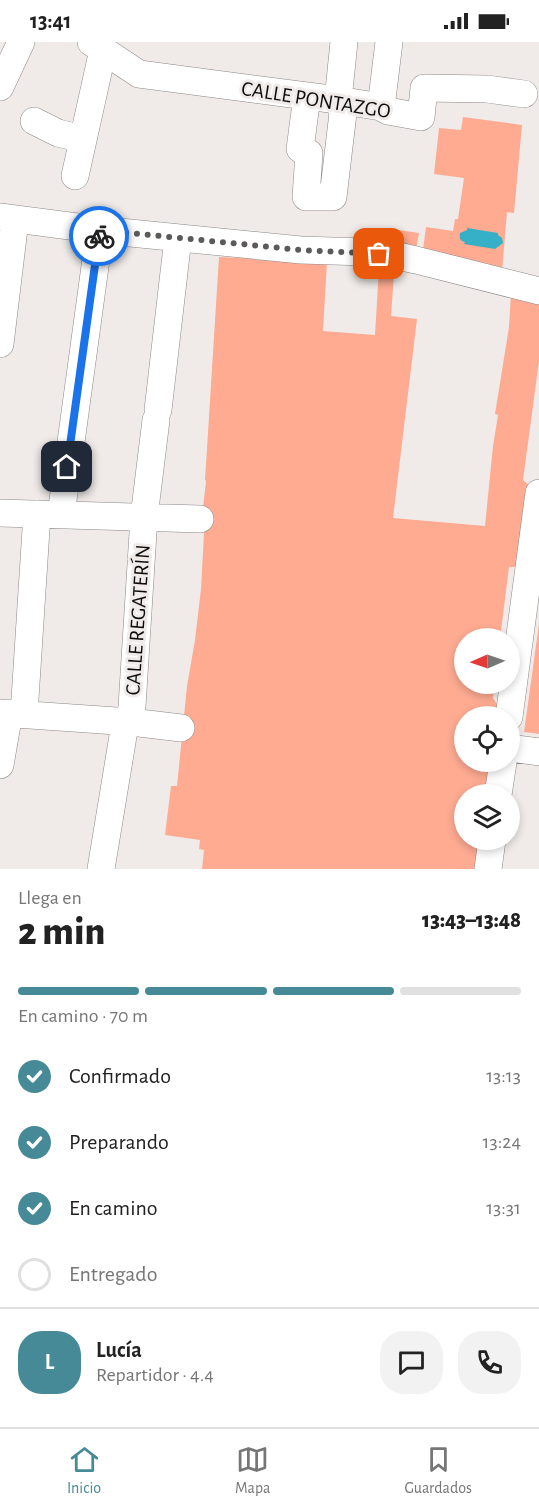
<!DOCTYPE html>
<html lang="es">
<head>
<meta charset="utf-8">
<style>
	body { margin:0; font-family:"Alegreya Sans",sans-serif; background:#f2f2f2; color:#222; height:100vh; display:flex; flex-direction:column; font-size:22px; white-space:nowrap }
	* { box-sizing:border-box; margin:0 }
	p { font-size:20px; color:#767676 }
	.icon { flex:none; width:33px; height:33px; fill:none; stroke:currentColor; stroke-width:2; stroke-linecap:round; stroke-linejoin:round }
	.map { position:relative; height:827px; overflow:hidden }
	.drawer { display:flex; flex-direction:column; background:#fff; flex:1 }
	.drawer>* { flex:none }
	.needle { width:39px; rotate:268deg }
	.fabs { position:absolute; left:454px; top:586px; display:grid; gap:12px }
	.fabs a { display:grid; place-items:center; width:66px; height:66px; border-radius:50%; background:#fff; box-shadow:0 3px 9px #0003; font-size:30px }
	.pin { position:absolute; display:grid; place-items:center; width:51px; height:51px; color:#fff; margin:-26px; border-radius:12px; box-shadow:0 3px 9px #0006 }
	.courier { position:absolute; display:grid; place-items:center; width:60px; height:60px; margin:-30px; border:4px solid #1a73e8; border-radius:50%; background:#fff; color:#222; box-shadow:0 2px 8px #0007 }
	.headline em { font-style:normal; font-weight:800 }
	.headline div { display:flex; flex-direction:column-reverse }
	.headline { display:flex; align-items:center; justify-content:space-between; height:102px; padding:0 18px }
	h1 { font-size:39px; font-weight:800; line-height:45px }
	.bar { display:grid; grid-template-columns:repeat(4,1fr); gap:9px 6px; align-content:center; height:72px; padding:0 18px }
	.bar i { height:8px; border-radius:4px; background:#e0e0e0 }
	.bar .current { background:#468a98 }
	.bar p { grid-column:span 4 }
	.line { display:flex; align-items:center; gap:15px; padding:0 18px; border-top:2px solid #e0e0e0 }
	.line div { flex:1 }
	.round { display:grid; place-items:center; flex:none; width:63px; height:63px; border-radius:24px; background:#f2f2f2 }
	ol { padding:0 18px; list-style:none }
	li { display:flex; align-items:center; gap:18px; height:66px }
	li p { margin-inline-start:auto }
	li .icon { padding:6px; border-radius:50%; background:#468a98; color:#fff; stroke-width:4 }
	li:last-child { color:#767676 }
	li i { width:33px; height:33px; border:3px solid #e0e0e0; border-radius:50% }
	.status { display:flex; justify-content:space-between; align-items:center; height:42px; padding:0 30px; background:#fff; direction:ltr }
	.status svg { height:16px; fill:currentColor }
	.tab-bar { display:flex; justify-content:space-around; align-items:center; height:84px; border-top:2px solid #e0e0e0; background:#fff; font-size:16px; color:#767676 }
	.tab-bar a { display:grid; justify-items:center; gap:3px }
	.tab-bar .current { color:#468a98 }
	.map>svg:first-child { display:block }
	.green { fill:#feab92 }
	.water { fill:#36b0c6 }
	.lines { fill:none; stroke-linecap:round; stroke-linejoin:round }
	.minor-casing { stroke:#8c8887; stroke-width:28 }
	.minor { stroke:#fff; stroke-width:27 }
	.done { stroke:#5c5a59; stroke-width:6; stroke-dasharray:0 10.8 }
	.route { stroke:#1a73e8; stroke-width:8 }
	.labels { text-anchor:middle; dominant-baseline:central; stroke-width:6; stroke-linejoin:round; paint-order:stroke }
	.street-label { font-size:21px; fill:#0d0c0c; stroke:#f0ebe9 }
</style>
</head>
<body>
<div class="status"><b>13:41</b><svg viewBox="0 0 49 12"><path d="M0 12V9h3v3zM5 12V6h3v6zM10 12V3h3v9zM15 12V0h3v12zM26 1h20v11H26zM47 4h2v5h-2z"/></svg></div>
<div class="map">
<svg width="539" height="827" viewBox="0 0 539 827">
	<rect width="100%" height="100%" fill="#f0ebe9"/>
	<path class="green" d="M 463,75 L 522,83 L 514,171 L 507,170 L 502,230 L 423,208 L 426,185 L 453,189 L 455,177 L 458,177 L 464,136 L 434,132 L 439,86 L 461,88 Z
		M 385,186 L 419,191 L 416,207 L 383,201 Z
		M 219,215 L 327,220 L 323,289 L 375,293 L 379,226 L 394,233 L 391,274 L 417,277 L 393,476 L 485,484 L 493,404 L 498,373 L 495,372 L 509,285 L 511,251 L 539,259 L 539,319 L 523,438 L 530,444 L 518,525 L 509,525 L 500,597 L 465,597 L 465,642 L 495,642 L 493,656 L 499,665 L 497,675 L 465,675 L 465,720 L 491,720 L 487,753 L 465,753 L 465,798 L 480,798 L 476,827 L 202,827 L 204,808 L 199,807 L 200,798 L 165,793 L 171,744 L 177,744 L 187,644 L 195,598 L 201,547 L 204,491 L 203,466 L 206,439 L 205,438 Z
		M 539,582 L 539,692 L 524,690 Z"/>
	<path class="water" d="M 467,186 L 498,191 L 498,193 L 502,196 L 503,201 L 495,207 L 464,202 L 465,200 C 460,199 459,196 460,191 L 467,188 Z"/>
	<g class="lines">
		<defs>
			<path id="minor" d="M 91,0 L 139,32 L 338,58 L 381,65 L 388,69 L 421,75 L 424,46 L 487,47 L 524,52
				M 0,45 L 21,0
				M 307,54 L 300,107 L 309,111 L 306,155 L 333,155 L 343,71 L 338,58 L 344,0
				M 381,65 L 389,0
				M 34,79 L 58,91 L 83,97
				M 75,134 L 103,8
				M 0,175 L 100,188 L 301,208 L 365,210 L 393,213 L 416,218 L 539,249
				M 0,302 L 15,178
				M 158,368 L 178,196
				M 0,471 L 200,477
				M 61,473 L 100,188
				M 0,671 L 131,680 L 181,686
				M 24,672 L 37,472
				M 509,675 L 539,451
				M 131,680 L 144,475 L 156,378
				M 510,706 L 539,710
				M 0,723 L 9,671
				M 498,753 L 503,720
				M 101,827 L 123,694 L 123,680
				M 488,827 L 492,798"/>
		</defs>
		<use href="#minor" class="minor-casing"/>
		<use href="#minor" class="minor"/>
	</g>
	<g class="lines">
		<path class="done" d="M 99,194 L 100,188 L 301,208 L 379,212"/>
		<path class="route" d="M 67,425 L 99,194"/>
	</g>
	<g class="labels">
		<g class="street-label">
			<text transform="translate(316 58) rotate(9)">CALLE PONTAZGO</text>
			<text transform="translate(138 578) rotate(-86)">CALLE REGATERÍN</text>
		</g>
	</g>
</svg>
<div class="fabs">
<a><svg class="needle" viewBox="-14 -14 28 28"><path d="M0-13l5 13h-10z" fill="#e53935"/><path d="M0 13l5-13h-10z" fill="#767676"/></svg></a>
<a><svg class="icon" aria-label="locate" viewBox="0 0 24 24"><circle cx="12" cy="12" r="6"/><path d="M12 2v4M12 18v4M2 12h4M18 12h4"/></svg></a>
<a><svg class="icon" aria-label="layers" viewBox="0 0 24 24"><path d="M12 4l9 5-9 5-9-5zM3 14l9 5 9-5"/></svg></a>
</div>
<div class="pin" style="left:379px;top:212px;background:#ea580c"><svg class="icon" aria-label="bag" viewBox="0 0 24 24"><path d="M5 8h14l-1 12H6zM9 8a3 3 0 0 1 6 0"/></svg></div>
<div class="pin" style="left:67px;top:425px;background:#1f2937"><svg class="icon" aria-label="home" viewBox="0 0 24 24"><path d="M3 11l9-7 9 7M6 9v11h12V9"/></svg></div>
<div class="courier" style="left:99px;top:194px"><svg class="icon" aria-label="bike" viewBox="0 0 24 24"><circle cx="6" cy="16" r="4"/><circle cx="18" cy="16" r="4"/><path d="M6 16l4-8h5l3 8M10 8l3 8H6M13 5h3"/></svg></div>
</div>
<section class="drawer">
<div class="headline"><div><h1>2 min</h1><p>Llega en</p></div><em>13:43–13:48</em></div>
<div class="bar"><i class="current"></i><i class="current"></i><i class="current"></i><i></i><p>En camino · 70 m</p></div>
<ol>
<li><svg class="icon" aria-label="check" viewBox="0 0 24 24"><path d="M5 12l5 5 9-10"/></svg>Confirmado<p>13:13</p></li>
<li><svg class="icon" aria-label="check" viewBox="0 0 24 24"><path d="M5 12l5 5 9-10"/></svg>Preparando<p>13:24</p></li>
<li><svg class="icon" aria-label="check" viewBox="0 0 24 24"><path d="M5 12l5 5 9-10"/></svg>En camino<p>13:31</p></li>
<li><i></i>Entregado</li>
</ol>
<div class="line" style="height:108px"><b class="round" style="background:#468a98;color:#fff">L</b><div><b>Lucía</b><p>Repartidor · 4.4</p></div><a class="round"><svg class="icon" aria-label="chat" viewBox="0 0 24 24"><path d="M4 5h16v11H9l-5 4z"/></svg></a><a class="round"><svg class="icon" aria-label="phone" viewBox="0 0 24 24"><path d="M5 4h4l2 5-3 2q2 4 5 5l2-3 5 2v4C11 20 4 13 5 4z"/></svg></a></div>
</section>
<nav class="tab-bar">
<a class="current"><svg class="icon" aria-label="home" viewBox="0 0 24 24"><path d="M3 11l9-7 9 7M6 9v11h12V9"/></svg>Inicio</a>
<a><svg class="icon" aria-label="map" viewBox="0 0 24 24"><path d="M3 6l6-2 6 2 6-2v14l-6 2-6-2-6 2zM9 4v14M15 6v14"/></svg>Mapa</a>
<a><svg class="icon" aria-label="saved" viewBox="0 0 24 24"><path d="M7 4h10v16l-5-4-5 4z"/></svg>Guardados</a>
</nav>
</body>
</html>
